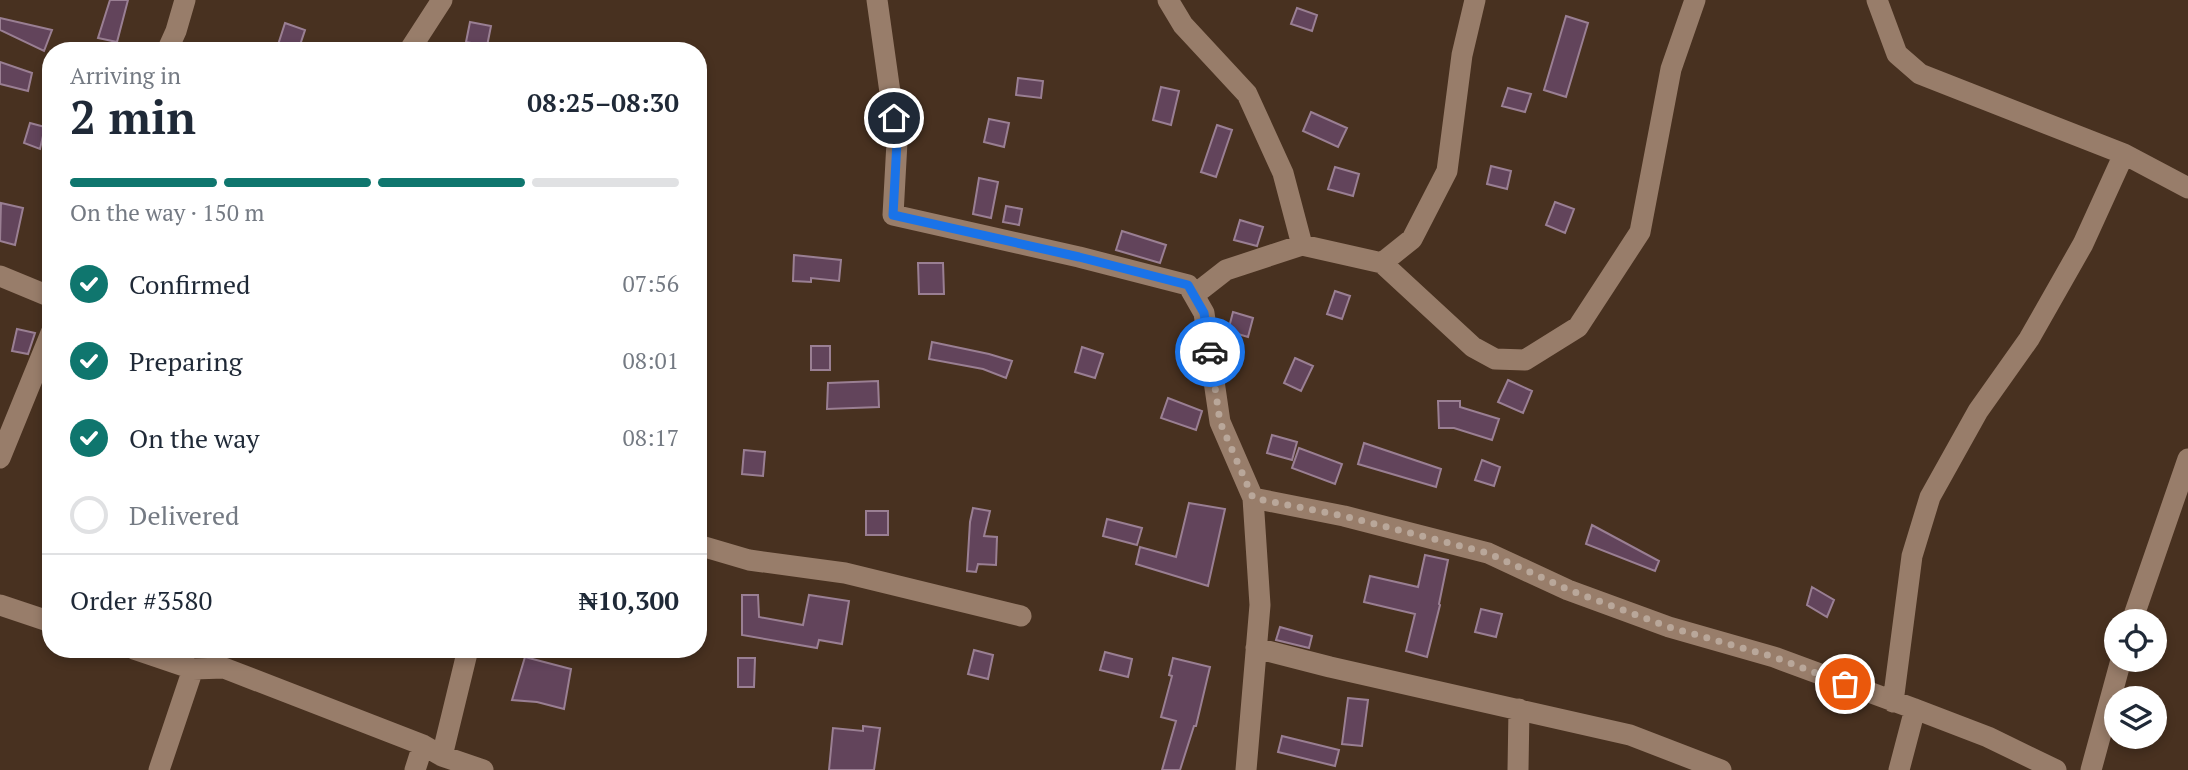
<!DOCTYPE html>
<html lang="en">
<head>
<meta charset="utf-8">
<style>
	body { margin:0; font-family:"PT Serif",serif; background:#f2f2f3; color:#1f2937; height:100vh; display:flex; flex-direction:column; font-size:26px; white-space:nowrap }
	* { box-sizing:border-box; margin:0 }
	p { font-size:23px; color:#747a83 }
	.icon { flex:none; width:38px; height:38px; fill:none; stroke:currentColor; stroke-width:2; stroke-linecap:round; stroke-linejoin:round }
	.map { position:relative; flex:1; overflow:hidden }
	.side { position:absolute; left:42px; top:42px; width:665px; height:616px; display:flex; flex-direction:column; background:#fff; border-radius:28px; box-shadow:0 4px 10px #0003 }
	.side>* { flex:none }
	.buttons { position:absolute; left:2104px; top:609px; display:grid; gap:14px }
	.buttons a { display:grid; place-items:center; width:63px; height:63px; border-radius:50%; background:#fff; box-shadow:0 4px 10px #0003; font-size:35px }
	.pin { position:absolute; display:grid; place-items:center; width:60px; height:60px; color:#fff; margin:-30px; border:4px solid #fff; border-radius:50%; box-shadow:0 2px 7px #0007 }
	.courier { position:absolute; display:grid; place-items:center; width:70px; height:70px; margin:-35px; border:5px solid #1a73e8; border-radius:50%; background:#fff; color:#222; box-shadow:0 2px 9px #0007 }
	.overview em { font-style:normal; font-weight:700 }
	.overview div { display:flex; flex-direction:column-reverse }
	.overview { display:flex; align-items:center; justify-content:space-between; height:119px; padding:0 28px }
	h1 { font-size:46px; font-weight:700; line-height:52px }
	.bar { display:grid; grid-template-columns:repeat(4,1fr); gap:10px 7px; align-content:center; height:84px; padding:0 28px }
	.bar i { height:9px; border-radius:5px; background:#e0e1e3 }
	.bar .selected { background:#0f766e }
	.bar p { grid-column:span 4 }
	.line { display:flex; align-items:center; gap:18px; padding:0 28px; border-top:2px solid #e0e1e3 }
	.line div { flex:1 }
	ol { padding:0 28px; list-style:none }
	li { display:flex; align-items:center; gap:21px; height:77px }
	li p { margin-inline-start:auto }
	li .icon { padding:7px; border-radius:50%; background:#0f766e; color:#fff; stroke-width:4 }
	li:last-child { color:#747a83 }
	li i { width:38px; height:38px; border:4px solid #e0e1e3; border-radius:50% }
	.map>svg:first-child { display:block }
	.building { fill:#62445b; stroke:#9a7f93; stroke-width:2 }
	.lines { fill:none; stroke-linecap:round; stroke-linejoin:round }
	.minor { stroke:#987d6a; stroke-width:21 }
	.done { stroke:#b9a79a; stroke-width:7; stroke-dasharray:0 12.6 }
	.route { stroke:#1a73e8; stroke-width:9 }
</style>
</head>
<body>
<div class="map">
<svg width="2188" height="770" viewBox="0 0 2188 770">
	<rect width="100%" height="100%" fill="#483120"/>
	<path class="building" d="M 110,0 L 128,0 L 117,42 L 98,38 Z
		M 1297,8 L 1317,15 L 1312,31 L 1291,24 Z
		M 1566,16 L 1588,23 L 1566,97 L 1544,90 Z
		M 0,18 L 52,30 L 44,51 L 0,30 Z
		M 470,22 L 491,26 L 487,46 L 466,42 Z
		M 285,23 L 305,30 L 298,51 L 276,51 Z
		M 0,62 L 32,73 L 28,91 L 0,84 Z
		M 1018,78 L 1043,81 L 1041,98 L 1016,95 Z
		M 1161,87 L 1179,91 L 1171,125 L 1153,120 Z
		M 1508,88 L 1531,94 L 1525,112 L 1502,106 Z
		M 1311,112 L 1347,128 L 1338,147 L 1303,131 Z
		M 989,119 L 1009,123 L 1004,147 L 984,142 Z
		M 30,123 L 45,127 L 40,149 L 24,143 Z
		M 1217,125 L 1232,130 L 1216,177 L 1201,172 Z
		M 1491,166 L 1511,171 L 1507,189 L 1487,184 Z
		M 1335,167 L 1359,174 L 1353,196 L 1328,189 Z
		M 979,178 L 998,182 L 991,218 L 973,214 Z
		M 1555,202 L 1574,209 L 1565,233 L 1546,225 Z
		M 1,203 L 23,208 L 15,245 L 0,241 Z
		M 1006,206 L 1022,209 L 1019,225 L 1003,222 Z
		M 1240,220 L 1263,227 L 1257,246 L 1234,240 Z
		M 1122,231 L 1166,245 L 1160,263 L 1116,250 Z
		M 794,255 L 841,260 L 839,281 L 811,278 L 811,282 L 793,281 Z
		M 918,263 L 943,263 L 944,294 L 919,294 Z
		M 1335,291 L 1350,296 L 1342,319 L 1327,314 Z
		M 1233,312 L 1253,318 L 1248,337 L 1228,331 Z
		M 17,329 L 35,333 L 28,354 L 12,351 Z
		M 932,342 L 989,354 L 1012,361 L 1006,378 L 983,369 L 929,359 Z
		M 811,346 L 830,346 L 830,370 L 811,370 Z
		M 1082,347 L 1103,354 L 1095,378 L 1075,372 Z
		M 1295,358 L 1313,366 L 1301,391 L 1284,383 Z
		M 1508,380 L 1532,391 L 1523,413 L 1498,402 Z
		M 878,381 L 879,407 L 827,409 L 828,383 Z
		M 1168,398 L 1202,411 L 1196,430 L 1161,418 Z
		M 1438,401 L 1460,401 L 1460,407 L 1499,419 L 1492,440 L 1454,428 L 1439,428 Z
		M 1272,435 L 1297,442 L 1292,460 L 1267,453 Z
		M 1364,443 L 1441,469 L 1436,487 L 1358,464 Z
		M 1299,448 L 1342,464 L 1335,484 L 1292,468 Z
		M 744,450 L 765,452 L 763,476 L 742,474 Z
		M 1482,460 L 1500,467 L 1494,486 L 1475,480 Z
		M 1189,503 L 1225,509 L 1208,586 L 1136,564 L 1140,547 L 1176,557 Z
		M 973,508 L 990,511 L 984,536 L 997,537 L 996,565 L 978,564 L 976,572 L 967,571 L 970,522 Z
		M 866,511 L 888,511 L 888,535 L 866,535 Z
		M 1107,519 L 1142,528 L 1137,545 L 1103,536 Z
		M 1592,525 L 1659,561 L 1655,571 L 1586,544 Z
		M 1425,555 L 1448,560 L 1439,604 L 1440,605 L 1427,657 L 1406,651 L 1415,614 L 1364,602 L 1370,576 L 1418,587 Z
		M 1812,587 L 1834,600 L 1827,617 L 1807,605 Z
		M 742,595 L 758,595 L 759,617 L 803,625 L 809,595 L 849,601 L 842,644 L 819,640 L 817,648 L 742,635 Z
		M 1481,609 L 1502,614 L 1496,637 L 1475,632 Z
		M 1280,627 L 1312,636 L 1309,648 L 1276,640 Z
		M 974,650 L 993,655 L 988,679 L 968,674 Z
		M 1105,652 L 1132,659 L 1128,677 L 1100,670 Z
		M 525,657 L 571,669 L 564,709 L 537,702 L 512,700 Z
		M 738,658 L 755,658 L 754,687 L 738,687 Z
		M 1173,658 L 1210,667 L 1196,726 L 1194,726 L 1180,770 L 1162,770 L 1176,721 L 1161,717 L 1172,676 L 1169,675 Z
		M 1348,698 L 1368,700 L 1362,746 L 1342,744 Z
		M 863,726 L 880,728 L 874,770 L 829,770 L 833,728 L 863,731 Z
		M 1282,736 L 1339,750 L 1335,766 L 1278,752 Z"/>
	<g class="lines">
		<path class="minor" d="M 877,0 L 897,142 L 893,215 L 1079,257 L 1188,285 L 1204,313 L 1220,422 L 1253,498 L 1260,605 L 1246,770
			M 1168,0 L 1183,25 L 1247,94 L 1283,173 L 1302,245
			M 1877,0 L 1897,54 L 1920,74 L 2124,154 L 2188,188
			M 167,51 L 176,31 L 185,0
			M 409,51 L 442,0
			M 1382,263 L 1412,239 L 1447,171 L 1462,55 L 1475,0
			M 0,276 L 51,297
			M 1194,295 L 1226,270 L 1302,245 L 1382,263 L 1473,347 L 1495,359 L 1525,360 L 1578,327 L 1640,232 L 1671,69 L 1695,0
			M 0,458 L 51,333
			M 1253,498 L 1344,516 L 1488,553 L 1568,590 L 1669,627 L 1774,657 L 1915,709 L 1988,737 L 2056,770
			M 698,545 L 749,560 L 845,573 L 1021,616
			M 0,605 L 51,622
			M 2132,621 L 2188,459
			M 1256,648 L 1330,667 L 1630,735 L 1721,770
			M 134,649 L 193,669 L 224,668 L 423,745 L 442,756 L 483,770
			M 1893,702 L 1912,556 L 1930,497 L 1978,411 L 2029,339 L 2083,244 L 2124,154
			M 442,756 L 468,649
			M 159,770 L 193,669
			M 415,770 L 423,745
			M 1518,770 L 1519,709
			M 1899,770 L 1915,709
			M 2091,770 L 2121,660"/>
	</g>
	<g class="lines">
		<path class="done" d="M 1210,352 L 1220,422 L 1253,498 L 1344,516 L 1488,553 L 1569,590 L 1669,627 L 1774,657 L 1845,684"/>
		<path class="route" d="M 894,118 L 897,142 L 893,215 L 1079,257 L 1188,285 L 1204,313 L 1210,352"/>
	</g>
</svg>
<div class="buttons">
<a><svg class="icon" aria-label="locate" viewBox="0 0 24 24"><circle cx="12" cy="12" r="6"/><path d="M12 2v4M12 18v4M2 12h4M18 12h4"/></svg></a>
<a><svg class="icon" aria-label="layers" viewBox="0 0 24 24"><path d="M12 4l9 5-9 5-9-5zM3 14l9 5 9-5"/></svg></a>
</div>
<div class="pin" style="left:1845px;top:684px;background:#ea580c"><svg class="icon" aria-label="bag" viewBox="0 0 24 24"><path d="M5 8h14l-1 12H6zM9 8a3 3 0 0 1 6 0"/></svg></div>
<div class="pin" style="left:894px;top:118px;background:#1f2937"><svg class="icon" aria-label="home" viewBox="0 0 24 24"><path d="M3 11l9-7 9 7M6 9v11h12V9"/></svg></div>
<div class="courier" style="left:1210px;top:352px"><svg class="icon" aria-label="car" viewBox="0 0 24 24"><path d="M5 17H2v-5l4-1 3-4h7l3 4 3 1v5h-3M9 17h6M6 11h13"/><circle cx="7" cy="17" r="2"/><circle cx="17" cy="17" r="2"/></svg></div>
<section class="side">
<div class="overview"><div><h1>2 min</h1><p>Arriving in</p></div><em>08:25–08:30</em></div>
<div class="bar"><i class="selected"></i><i class="selected"></i><i class="selected"></i><i></i><p>On the way · 150 m</p></div>
<ol>
<li><svg class="icon" aria-label="check" viewBox="0 0 24 24"><path d="M5 12l5 5 9-10"/></svg>Confirmed<p>07:56</p></li>
<li><svg class="icon" aria-label="check" viewBox="0 0 24 24"><path d="M5 12l5 5 9-10"/></svg>Preparing<p>08:01</p></li>
<li><svg class="icon" aria-label="check" viewBox="0 0 24 24"><path d="M5 12l5 5 9-10"/></svg>On the way<p>08:17</p></li>
<li><i></i>Delivered</li>
</ol>
<div class="line" style="height:91px"><div>Order #3580</div><b>₦10,300</b></div>
</section>
</div>
</body>
</html>
